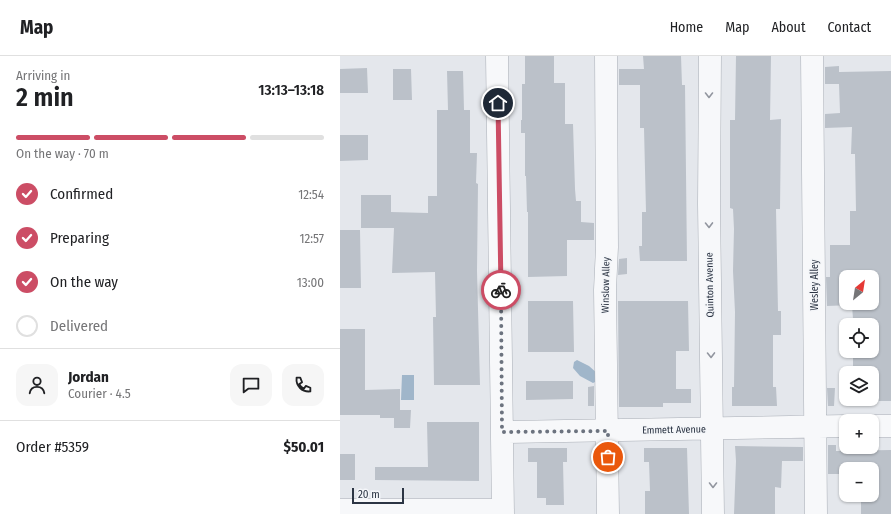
<!DOCTYPE html>
<html lang="en">
<head>
<meta charset="utf-8">
<style>
	body { margin:0; font-family:"Fira Sans Condensed",sans-serif; background:#f6f6f6; color:#202124; height:100vh; display:flex; flex-direction:column; font-size:15px; white-space:nowrap }
	* { box-sizing:border-box; margin:0 }
	p { font-size:13px; color:#757577 }
	.icon { flex:none; width:22px; height:22px; fill:none; stroke:currentColor; stroke-width:2; stroke-linecap:round; stroke-linejoin:round }
	.map { position:relative; flex:1; overflow:hidden }
	.panel { display:flex; flex-direction:column; background:#fff; width:340px }
	.panel>* { flex:none }
	.needle { width:26px; rotate:30deg }
	.controls { position:absolute; left:499px; top:214px; display:grid; gap:8px }
	.controls a { display:grid; place-items:center; width:40px; height:40px; border-radius:8px; background:#fff; box-shadow:0 1px 3px #0004; font-size:20px }
	.scale { position:absolute; left:12px; bottom:10px; width:52px; box-sizing:border-box; padding-left:4px; border:2px solid #2c3544; border-top:0; font-size:11px; line-height:14px; white-space:nowrap; color:#2c3544; -webkit-text-stroke:3px #f4f6f9; paint-order:stroke }
	.pin { position:absolute; display:grid; place-items:center; width:34px; height:34px; color:#fff; margin:-17px; border:2px solid #fff; border-radius:50%; box-shadow:0 1px 4px #0007 }
	.courier { position:absolute; display:grid; place-items:center; width:40px; height:40px; margin:-20px; border:3px solid #cc4d65; border-radius:50%; background:#fff; color:#222; box-shadow:0 1px 5px #0007 }
	.headline em { font-style:normal; font-weight:600 }
	.headline div { display:flex; flex-direction:column-reverse }
	.headline { display:flex; align-items:center; justify-content:space-between; height:68px; padding:0 16px }
	h1 { font-size:26px; font-weight:600; line-height:30px }
	.bar { display:grid; grid-template-columns:repeat(4,1fr); gap:6px 4px; align-content:center; height:48px; padding:0 16px }
	.bar i { height:5px; border-radius:3px; background:#e0e0e0 }
	.bar .on { background:#cc4d65 }
	.bar p { grid-column:span 4 }
	.line { display:flex; align-items:center; gap:10px; padding:0 16px; border-top:1px solid #e0e0e0 }
	.line div { flex:1 }
	.round { display:grid; place-items:center; flex:none; width:42px; height:42px; border-radius:12px; background:#f6f6f6 }
	ol { padding:0 16px; list-style:none }
	li { display:flex; align-items:center; gap:12px; height:44px }
	li p { margin-inline-start:auto }
	li .icon { padding:4px; border-radius:50%; background:#cc4d65; color:#fff; stroke-width:4 }
	li:last-child { color:#757577 }
	li i { width:22px; height:22px; border:2px solid #e0e0e0; border-radius:50% }
	header { display:flex; align-items:center; gap:24px; box-sizing:border-box; height:56px; padding:0 20px; background:#fff; border-bottom:1px solid #e0e0e0 }
	header strong { font-size:19px }
	nav { display:flex; gap:22px; margin-inline-start:auto; font-size:14px }
	main { display:flex; flex:1; min-height:0 }
	.map>svg:first-child { display:block }
	.water { fill:#a0b6ca }
	.building { fill:#bbc1c9; fill-rule:evenodd }
	.lines { fill:none; stroke-linecap:round; stroke-linejoin:round }
	.minor-casing { stroke:#a9aeb6; stroke-width:23 }
	.minor { stroke:#f7f8fa; stroke-width:22 }
	.oneway { stroke:#92969f }
	.done { stroke:#6c737f; stroke-width:4; stroke-dasharray:0 7.2 }
	.route { stroke:#cc4d65; stroke-width:5 }
	.labels { text-anchor:middle; dominant-baseline:central; stroke-width:3; stroke-linejoin:round; paint-order:stroke }
	.street-label { font-size:10px; fill:#2c3544; stroke:#f4f6f9 }
</style>
</head>
<body>
<header>
<strong>Map</strong>
<nav><a>Home</a><a>Map</a><a>About</a><a>Contact</a></nav>
</header>
<main>
<section class="panel">
<div class="headline"><div><h1>2 min</h1><p>Arriving in</p></div><em>13:13–13:18</em></div>
<div class="bar"><i class="on"></i><i class="on"></i><i class="on"></i><i></i><p>On the way · 70 m</p></div>
<ol>
<li><svg class="icon" aria-label="check" viewBox="0 0 24 24"><path d="M5 12l5 5 9-10"/></svg>Confirmed<p>12:54</p></li>
<li><svg class="icon" aria-label="check" viewBox="0 0 24 24"><path d="M5 12l5 5 9-10"/></svg>Preparing<p>12:57</p></li>
<li><svg class="icon" aria-label="check" viewBox="0 0 24 24"><path d="M5 12l5 5 9-10"/></svg>On the way<p>13:00</p></li>
<li><i></i>Delivered</li>
</ol>
<div class="line" style="height:72px"><a class="round"><svg class="icon" aria-label="person" viewBox="0 0 24 24"><circle cx="12" cy="8" r="4"/><path d="M4 21q1-7 8-7t8 7"/></svg></a><div><b>Jordan</b><p>Courier · 4.5</p></div><a class="round"><svg class="icon" aria-label="chat" viewBox="0 0 24 24"><path d="M4 5h16v11H9l-5 4z"/></svg></a><a class="round"><svg class="icon" aria-label="phone" viewBox="0 0 24 24"><path d="M5 4h4l2 5-3 2q2 4 5 5l2-3 5 2v4C11 20 4 13 5 4z"/></svg></a></div>
<div class="line" style="height:52px"><div>Order #5359</div><b>$50.01</b></div>
</section>
<div class="map">
<svg width="551" height="458" viewBox="0 0 551 458">
	<rect width="100%" height="100%" fill="#e4e7ec"/>
	<path class="water" d="M 237,304 L 249,310 L 258,318 L 257,325 L 253,327 L 240,320 L 233,312 L 234,306 Z
		M 62,319 L 74,319 L 74,344 L 61,344 Z"/>
	<path class="building" d="M 185,0 L 214,0 L 214,27 L 225,27 L 225,68 L 233,68 L 235,133 L 236,145 L 241,145 L 241,166 L 254,167 L 254,184 L 227,184 L 227,220 L 188,221 L 188,156 L 187,156 L 186,120 L 185,120 L 185,77 L 181,77 L 181,64 L 182,64 L 182,28 L 185,28 Z
		M 303,0 L 341,0 L 342,29 L 345,29 L 347,205 L 300,205 L 299,190 L 302,190 L 302,156 L 306,156 L 304,72 L 300,72 L 300,29 L 279,29 L 279,13 L 304,13 Z
		M 396,0 L 431,0 L 430,64 L 441,63 L 440,153 L 436,153 L 438,255 L 441,255 L 441,279 L 433,279 L 433,331 L 436,331 L 437,350 L 392,350 L 392,331 L 394,331 L 395,256 L 393,215 L 394,173 L 393,153 L 390,152 L 390,64 L 395,64 Z
		M 499,10 L 499,16 L 551,15 L 551,345 L 512,345 L 512,343 L 532,343 L 532,317 L 513,317 L 513,302 L 532,302 L 532,262 L 513,263 L 512,249 L 487,250 L 486,221 L 490,221 L 490,189 L 510,189 L 510,155 L 516,155 L 515,98 L 511,98 L 512,71 L 485,72 L 485,58 L 500,57 L 499,28 L 485,28 L 485,11 ZM 506,221 L 532,221 L 532,247 L 506,247 Z
		M 27,12 L 28,37 L 0,37 L 0,13 Z
		M 53,13 L 71,13 L 72,44 L 53,44 Z
		M 107,15 L 123,15 L 124,54 L 130,54 L 130,97 L 137,97 L 136,127 L 138,128 L 137,215 L 140,329 L 94,329 L 93,261 L 96,261 L 95,216 L 52,217 L 54,172 L 21,172 L 21,139 L 51,139 L 51,156 L 88,157 L 88,140 L 97,140 L 97,54 L 108,54 Z
		M 0,79 L 28,79 L 28,104 L 0,105 Z
		M 0,174 L 20,174 L 21,232 L 0,232 Z
		M 287,202 L 287,218 L 278,219 L 279,203 Z
		M 188,245 L 233,245 L 234,296 L 188,296 Z
		M 278,245 L 348,245 L 349,295 L 336,295 L 336,333 L 351,333 L 351,347 L 323,347 L 323,351 L 279,351 Z
		M 0,273 L 25,273 L 25,334 L 60,333 L 60,354 L 71,354 L 70,372 L 54,372 L 54,362 L 40,362 L 40,359 L 0,359 Z
		M 186,325 L 233,325 L 233,343 L 186,344 Z
		M 254,330 L 254,350 L 248,350 L 248,331 Z
		M 487,332 L 495,332 L 494,350 L 488,350 Z
		M 87,366 L 139,366 L 139,425 L 35,424 L 35,411 L 88,411 Z
		M 488,389 L 496,389 L 496,395 L 551,394 L 551,458 L 521,458 L 521,444 L 532,445 L 532,413 L 500,413 L 500,418 L 488,418 Z
		M 395,390 L 463,391 L 463,405 L 442,405 L 441,432 L 435,431 L 435,458 L 394,458 L 396,405 Z
		M 188,392 L 227,392 L 227,406 L 223,406 L 224,449 L 206,449 L 206,442 L 197,442 L 197,406 L 188,406 Z
		M 304,392 L 347,392 L 349,458 L 305,458 L 305,435 L 310,435 L 309,406 L 304,406 Z
		M 0,398 L 15,398 L 15,424 L 0,424 Z"/>
	<g class="lines">
		<defs>
			<path id="minor" d="M 157,0 L 163,458
				M 266,0 L 267,191 L 265,234 L 268,458
				M 370,0 L 369,148 L 373,458
				M 472,0 L 476,458
				M 532,370 L 551,370
				M 162,376 L 506,370
				M 0,454 L 163,454"/>
		</defs>
		<use href="#minor" class="minor-casing"/>
		<use href="#minor" class="minor"/>
	</g>
	<defs><path id="oneway-chevron" d="M-2-3.5L2.5 0L-2 3.5" fill="none" stroke-width="1.6" stroke-linecap="round" stroke-linejoin="round"/></defs>
	<g class="oneway">
		<use href="#oneway-chevron" transform="translate(369 39) rotate(90)"/>
		<use href="#oneway-chevron" transform="translate(369 169) rotate(89)"/>
		<use href="#oneway-chevron" transform="translate(371 299) rotate(89)"/>
		<use href="#oneway-chevron" transform="translate(373 429) rotate(90)"/>
	</g>
	<g class="lines">
		<path class="done" d="M 161,234 L 162,376 L 268,375 L 268,401"/>
		<path class="route" d="M 158,47 L 161,234"/>
	</g>
	<g class="labels">
		<g class="street-label">
			<text transform="translate(266 229) rotate(-89)">Winslow Alley</text>
			<text transform="translate(370 229) rotate(-91)">Quinton Avenue</text>
			<text transform="translate(475 229) rotate(-90)">Wesley Alley</text>
			<text transform="translate(334 374) rotate(-1)">Emmett Avenue</text>
		</g>
	</g>
</svg>
<div class="controls">
<a><svg class="needle" viewBox="-14 -14 28 28"><path d="M0-13l5 13h-10z" fill="#e53935"/><path d="M0 13l5-13h-10z" fill="#757577"/></svg></a>
<a><svg class="icon" aria-label="locate" viewBox="0 0 24 24"><circle cx="12" cy="12" r="6"/><path d="M12 2v4M12 18v4M2 12h4M18 12h4"/></svg></a>
<a><svg class="icon" aria-label="layers" viewBox="0 0 24 24"><path d="M12 4l9 5-9 5-9-5zM3 14l9 5 9-5"/></svg></a>
<a>+</a>
<a>−</a>
</div>
<div class="scale">20 m</div>
<div class="pin" style="left:268px;top:401px;background:#ea580c"><svg class="icon" aria-label="bag" viewBox="0 0 24 24"><path d="M5 8h14l-1 12H6zM9 8a3 3 0 0 1 6 0"/></svg></div>
<div class="pin" style="left:158px;top:47px;background:#1f2937"><svg class="icon" aria-label="home" viewBox="0 0 24 24"><path d="M3 11l9-7 9 7M6 9v11h12V9"/></svg></div>
<div class="courier" style="left:161px;top:234px"><svg class="icon" aria-label="bike" viewBox="0 0 24 24"><circle cx="6" cy="16" r="4"/><circle cx="18" cy="16" r="4"/><path d="M6 16l4-8h5l3 8M10 8l3 8H6M13 5h3"/></svg></div>
</div>
</main>
</body>
</html>
